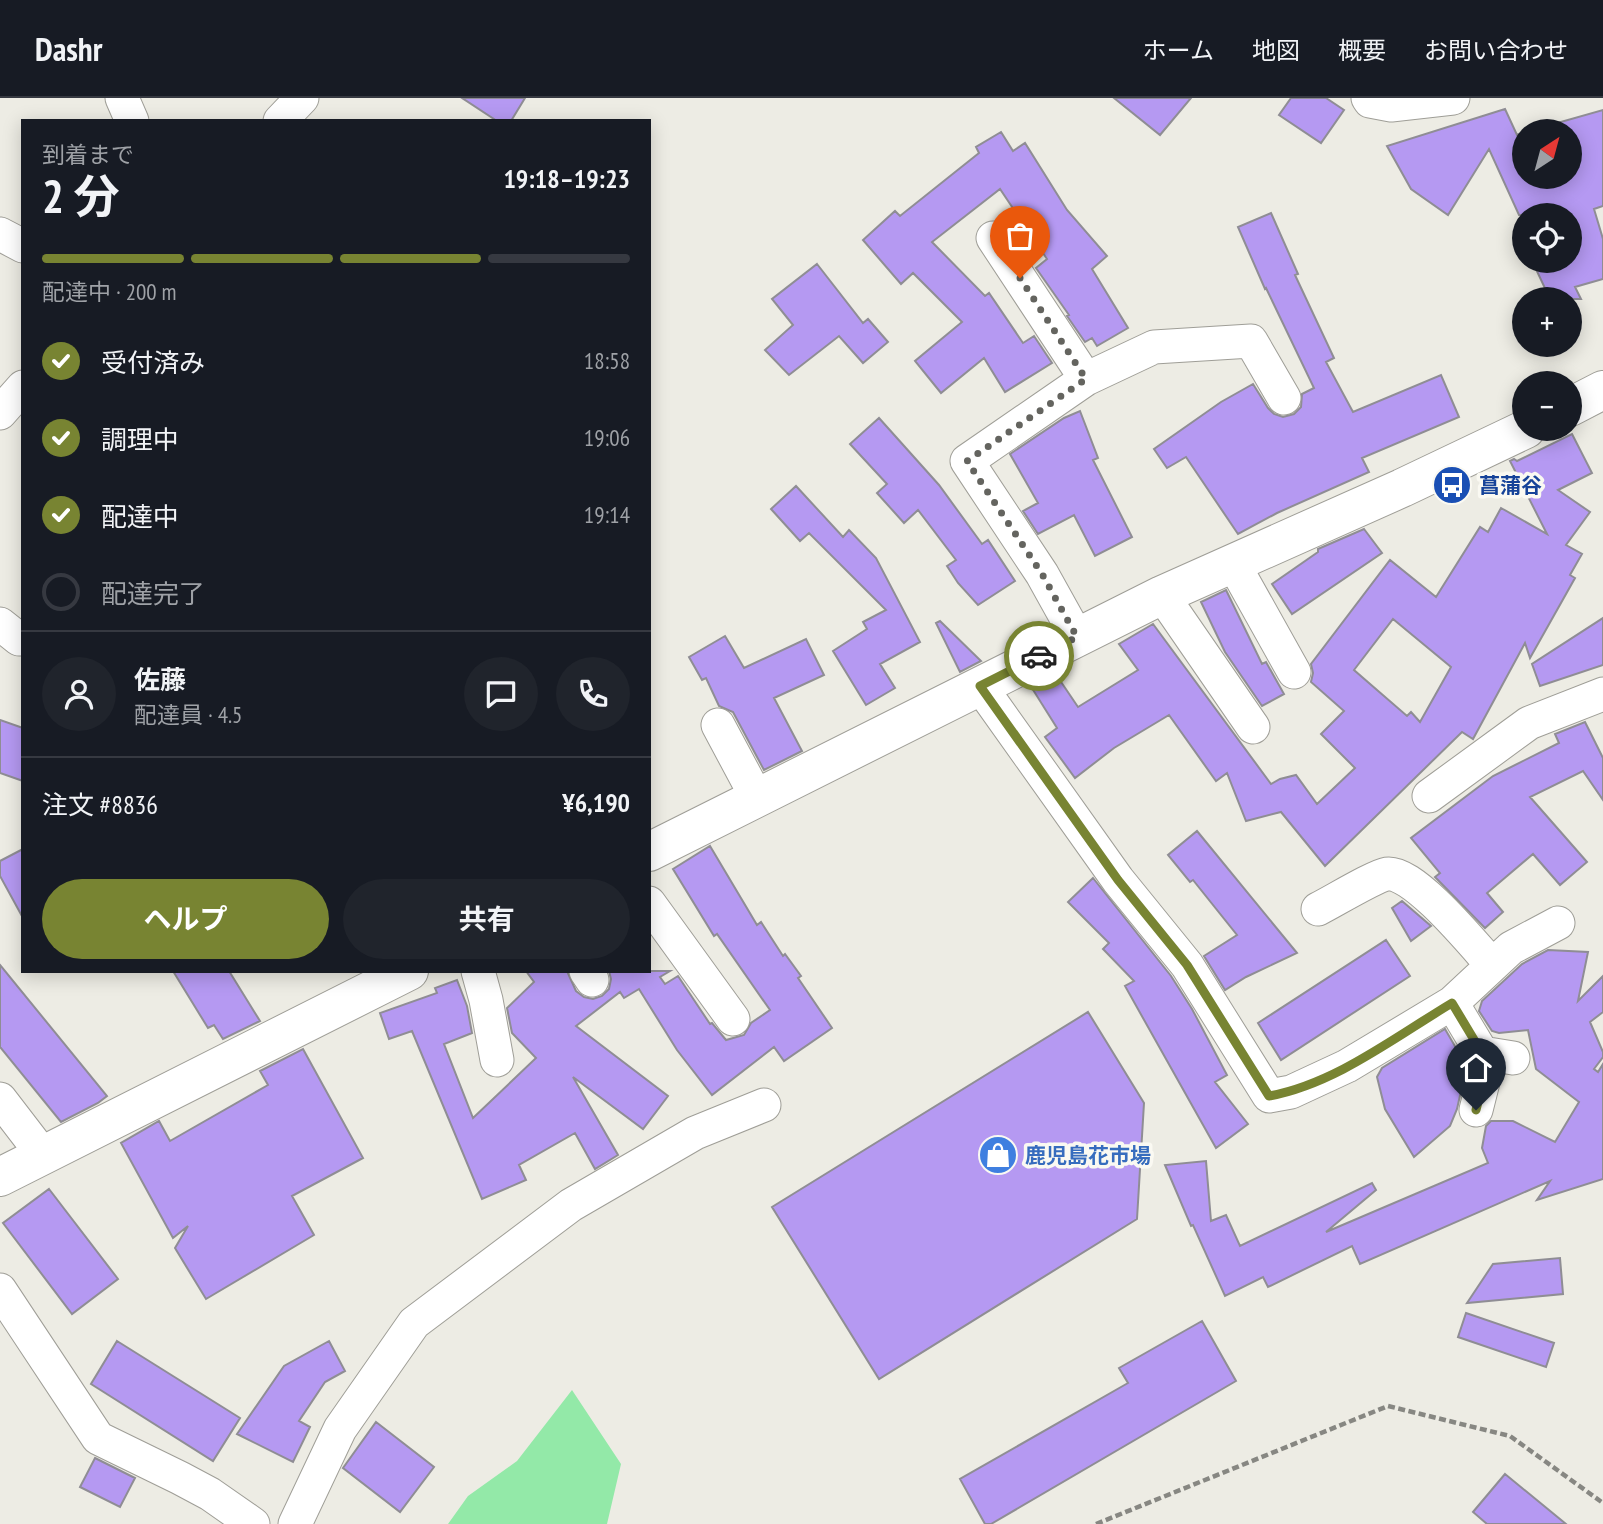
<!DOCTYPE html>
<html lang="ja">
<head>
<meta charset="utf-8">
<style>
	body { margin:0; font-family:"PT Sans Narrow","Noto Sans JP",sans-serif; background:#20242c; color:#f1f3f6; height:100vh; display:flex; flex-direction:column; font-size:26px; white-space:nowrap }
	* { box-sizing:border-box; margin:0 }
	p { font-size:23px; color:#9ea1a6 }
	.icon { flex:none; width:38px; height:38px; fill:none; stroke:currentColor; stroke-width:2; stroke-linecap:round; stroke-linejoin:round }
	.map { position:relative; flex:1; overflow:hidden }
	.details { position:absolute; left:21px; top:21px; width:630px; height:854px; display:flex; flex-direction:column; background:#171b24; border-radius:0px; box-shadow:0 4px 18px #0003 }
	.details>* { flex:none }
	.needle { width:46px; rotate:36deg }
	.fabs { position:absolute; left:1512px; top:21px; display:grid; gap:14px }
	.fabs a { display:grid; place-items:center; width:70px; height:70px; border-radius:50%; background:#171b24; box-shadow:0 4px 18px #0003; font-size:35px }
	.pin { position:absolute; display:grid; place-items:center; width:60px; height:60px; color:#fff; margin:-72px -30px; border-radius:50% 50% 50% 0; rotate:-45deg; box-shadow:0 0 7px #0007 }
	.pin .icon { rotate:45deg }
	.courier { position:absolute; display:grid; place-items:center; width:70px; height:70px; margin:-35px; border:5px solid #788432; border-radius:50%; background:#fff; color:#222; box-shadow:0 2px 9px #0007 }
	.overview em { font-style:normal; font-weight:700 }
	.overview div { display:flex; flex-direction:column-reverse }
	.overview { display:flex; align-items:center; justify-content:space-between; height:119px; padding:0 21px }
	h1 { font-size:46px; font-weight:700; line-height:52px }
	.bar { display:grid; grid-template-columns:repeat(4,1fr); gap:10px 7px; align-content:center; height:84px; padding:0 21px }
	.bar i { height:9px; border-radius:5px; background:#363941 }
	.bar .selected { background:#788432 }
	.bar p { grid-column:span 4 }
	.line { display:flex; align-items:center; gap:18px; padding:0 21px; border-top:2px solid #363941 }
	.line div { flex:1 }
	.round { display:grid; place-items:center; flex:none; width:74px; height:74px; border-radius:37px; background:#20242c }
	ol { padding:0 21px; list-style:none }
	li { display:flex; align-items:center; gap:21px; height:77px }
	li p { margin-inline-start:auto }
	li .icon { padding:7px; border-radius:50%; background:#788432; color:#fff; stroke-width:4 }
	li:last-child { color:#9ea1a6 }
	li i { width:38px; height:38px; border:4px solid #363941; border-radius:50% }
	.button { display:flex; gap:14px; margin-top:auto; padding:14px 21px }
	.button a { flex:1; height:80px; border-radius:42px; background:#788432; color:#fff; font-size:28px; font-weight:700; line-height:80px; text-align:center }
	.button a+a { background:#20242c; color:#f1f3f6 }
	header { display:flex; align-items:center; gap:42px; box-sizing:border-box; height:98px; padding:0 35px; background:#171b24; border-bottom:2px solid #363941 }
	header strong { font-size:33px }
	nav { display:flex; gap:38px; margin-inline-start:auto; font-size:24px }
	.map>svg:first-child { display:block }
	.green { fill:#93e9a8 }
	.building { fill:#b599f2; stroke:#8f8d94; stroke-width:2; fill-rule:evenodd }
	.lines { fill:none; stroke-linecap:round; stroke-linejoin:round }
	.minor-casing { stroke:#9f9e97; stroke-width:35 }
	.tertiary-casing { stroke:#9f9e97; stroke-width:40 }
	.path { stroke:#878782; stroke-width:4.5; stroke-dasharray:7 3.5; stroke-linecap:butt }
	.minor { stroke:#fff; stroke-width:33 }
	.tertiary { stroke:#fff; stroke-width:38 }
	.done { stroke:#64645f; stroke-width:7; stroke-dasharray:0 12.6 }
	.route { stroke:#788432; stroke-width:9 }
	.labels { text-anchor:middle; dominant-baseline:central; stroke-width:7; stroke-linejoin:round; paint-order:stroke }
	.transit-label { font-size:21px; font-weight:bold; fill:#164399; stroke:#faf9f2; text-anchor:start }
	.shop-label { font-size:21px; font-weight:bold; fill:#366cbe; stroke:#faf9f2; text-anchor:start }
</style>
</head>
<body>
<header>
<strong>Dashr</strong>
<nav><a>ホーム</a><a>地図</a><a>概要</a><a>お問い合わせ</a></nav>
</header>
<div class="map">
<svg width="1603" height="1426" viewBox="0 0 1603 1426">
	<rect width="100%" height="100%" fill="#edece4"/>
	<path class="green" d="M 572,1292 L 621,1366 L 607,1426 L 448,1426 L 468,1398 L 517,1363 Z"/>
	<path class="building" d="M 462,0 L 525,0 L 511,23 L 497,23 Z
		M 1114,0 L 1191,0 L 1160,37 Z
		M 1291,0 L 1326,0 L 1344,12 L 1321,45 L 1279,17 Z
		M 1505,11 L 1517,37 L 1524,34 L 1524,79 L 1570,79 L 1570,33 L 1529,33 L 1603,12 L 1603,108 L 1594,111 L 1603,141 L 1603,181 L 1575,189 L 1581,201 L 1550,201 L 1535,169 L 1550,163 L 1570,163 L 1570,117 L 1519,117 L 1489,51 L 1448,117 L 1411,91 L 1387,48 Z
		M 1001,34 L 1013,53 L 1025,45 L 1067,112 L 1107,158 L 1092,171 L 1128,230 L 1097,248 L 1092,240 L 1085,244 L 1067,218 L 1069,217 L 1036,170 L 1047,161 L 1000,91 L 932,144 L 985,198 L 989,195 L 1023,245 L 1034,238 L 1052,265 L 1005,294 L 984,260 L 941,295 L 915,263 L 962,224 L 913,175 L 901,186 L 863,142 L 895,113 L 900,118 L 979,55 L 976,49 Z
		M 1271,115 L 1298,176 L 1295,177 L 1334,260 L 1326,264 L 1353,314 L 1441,277 L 1459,319 L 1362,360 L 1369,374 L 1277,415 L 1238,436 L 1186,359 L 1167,370 L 1154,351 L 1221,304 L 1253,286 L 1268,310 L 1274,316 L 1283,319 L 1294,316 L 1301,309 L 1302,296 L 1314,290 L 1266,190 L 1265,191 L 1238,129 Z
		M 817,166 L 863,225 L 868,221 L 888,244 L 863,265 L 839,238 L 789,277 L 765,252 L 793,227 L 772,201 Z
		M 1080,313 L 1098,360 L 1093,362 L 1132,439 L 1095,458 L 1074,417 L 1038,436 L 1023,413 L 1038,405 L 1010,356 L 1064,320 Z
		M 879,320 L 939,387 L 982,446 L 988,442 L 1015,483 L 978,507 L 958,485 L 947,468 L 956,462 L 918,412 L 904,425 L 877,395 L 887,386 L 850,346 Z
		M 1572,336 L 1592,375 L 1558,392 L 1590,414 L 1566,447 L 1582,456 L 1570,477 L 1575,480 L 1530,560 L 1525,545 L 1473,641 L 1462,634 L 1325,768 L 1281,714 L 1246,723 L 1227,675 L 1216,683 L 1169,617 L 1114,650 L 1075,680 L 1045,639 L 1057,630 L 1030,587 L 1055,575 L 1078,609 L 1138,572 L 1119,546 L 1153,526 L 1271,686 L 1280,681 L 1296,677 L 1317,706 L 1355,670 L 1321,636 L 1344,613 L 1311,584 L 1313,575 L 1311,566 L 1390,462 L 1436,499 L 1480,429 L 1488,434 L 1501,410 L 1547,436 L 1510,363 L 1514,361 L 1517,363 ZM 1393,521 L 1451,569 L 1420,624 L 1411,614 L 1407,618 L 1354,572 Z
		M 796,388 L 843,439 L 849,432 L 876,460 L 920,544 L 880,566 L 895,590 L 866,607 L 833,553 L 867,531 L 863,524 L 886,512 L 809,435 L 800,443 L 771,411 Z
		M 1364,431 L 1382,455 L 1292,516 L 1272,486 L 1318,454 L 1318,451 Z
		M 1226,492 L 1262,566 L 1266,564 L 1284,596 L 1262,608 L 1225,554 L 1201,504 Z
		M 1603,520 L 1603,567 L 1540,588 L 1532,566 Z
		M 940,523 L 981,563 L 960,574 L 936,525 Z
		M 725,538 L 744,570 L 806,541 L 824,577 L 774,600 L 802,653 L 764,672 L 733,614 L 719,608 L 706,580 L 702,582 L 689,559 Z
		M 0,622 L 23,630 L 23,683 L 0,675 Z
		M 1585,624 L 1603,660 L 1603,702 L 1583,673 L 1530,699 L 1587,764 L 1560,787 L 1533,756 L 1487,795 L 1503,814 L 1485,830 L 1435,779 L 1440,775 L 1411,740 L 1493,678 L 1559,645 L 1555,636 Z
		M 1197,733 L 1297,855 L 1246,879 L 1225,892 L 1204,858 L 1237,837 L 1193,782 L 1190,784 L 1168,757 Z
		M 710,748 L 757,827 L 761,824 L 783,858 L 785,856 L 801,878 L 798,880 L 832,930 L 784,963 L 774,949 L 712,997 L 677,952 L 639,891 L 624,900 L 620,894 L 576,928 L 668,998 L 643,1031 L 573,979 L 618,1057 L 595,1071 L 575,1035 L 519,1067 L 526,1082 L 482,1101 L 412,933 L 389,941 L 380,915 L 437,895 L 435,890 L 457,882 L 467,908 L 472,935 L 444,946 L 473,1020 L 536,960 L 512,935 L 507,910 L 534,884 L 526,873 L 567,873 L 576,893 L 584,899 L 593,901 L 602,898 L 609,891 L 611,881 L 609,873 L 670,873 L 660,879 L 665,886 L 678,878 L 710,926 L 712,925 L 726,942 L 744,937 L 751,925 L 770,912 L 717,836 L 714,838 L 673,771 Z
		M 23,751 L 23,820 L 0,778 L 0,763 Z
		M 1093,780 L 1171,878 L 1192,911 L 1227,977 L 1215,984 L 1248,1026 L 1216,1050 L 1125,888 L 1134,883 L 1103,851 L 1109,845 L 1068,804 Z
		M 1402,803 L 1431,828 L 1411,843 L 1392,810 Z
		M 1386,842 L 1410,878 L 1281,962 L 1258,925 Z
		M 1548,852 L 1588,854 L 1578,903 L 1603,878 L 1603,914 L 1590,924 L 1603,954 L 1603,959 L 1594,971 L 1598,974 L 1603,966 L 1603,1081 L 1537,1102 L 1550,1083 L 1360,1166 L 1352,1148 L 1268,1189 L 1263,1179 L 1225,1198 L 1193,1127 L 1191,1128 L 1165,1067 L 1206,1063 L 1211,1123 L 1226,1117 L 1240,1148 L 1372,1085 L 1376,1092 L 1326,1134 L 1488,1065 L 1482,1050 L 1486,1028 L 1491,1023 L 1513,1023 L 1555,1044 L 1579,1004 L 1536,971 L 1528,932 L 1499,935 L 1492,933 L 1479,913 L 1482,903 L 1522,866 Z
		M 0,867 L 107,998 L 98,1005 L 61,1024 L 0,949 Z
		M 173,873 L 229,873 L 260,923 L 223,941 L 214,927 L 208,930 Z
		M 1088,914 L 1144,1005 L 1137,1121 L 879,1281 L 772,1109 Z
		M 1445,931 L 1463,962 L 1465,975 L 1457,1011 L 1450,1028 L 1414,1059 L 1385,1011 L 1377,979 L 1382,970 Z
		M 303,951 L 363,1060 L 292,1098 L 314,1137 L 206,1201 L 175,1150 L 188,1128 L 173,1140 L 121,1045 L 159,1023 L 170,1043 L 268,987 L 260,973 Z
		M 49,1091 L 118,1181 L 72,1216 L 3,1125 Z
		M 1560,1160 L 1563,1196 L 1467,1205 L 1493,1166 Z
		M 1466,1215 L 1554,1245 L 1546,1269 L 1458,1239 Z
		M 1202,1223 L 1236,1283 L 991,1426 L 985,1426 L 960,1381 L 1128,1285 L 1119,1270 Z
		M 117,1243 L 240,1320 L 213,1363 L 91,1286 Z
		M 329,1243 L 345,1273 L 325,1284 L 299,1323 L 310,1329 L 293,1364 L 237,1336 L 284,1268 Z
		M 376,1324 L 434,1369 L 400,1414 L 343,1370 Z
		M 95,1360 L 135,1380 L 120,1409 L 80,1389 Z
		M 1505,1376 L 1566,1426 L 1487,1426 L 1473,1414 Z"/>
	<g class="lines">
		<defs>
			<path id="minor" d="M 122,0 L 132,23
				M 1368,0 L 1370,3 L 1391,7 L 1453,0
				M 280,23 L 302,0
				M 0,136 L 23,148
				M 993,140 L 1086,281 L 967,363 L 1042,476 L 1077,539
				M 1086,281 L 1154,249 L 1251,243 L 1284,300
				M 0,315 L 23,289
				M 1233,465 L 1294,574
				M 1162,497 L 1253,629
				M 0,526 L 19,541
				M 980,588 L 1118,782 L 1187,867 L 1269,998 L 1291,994 L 1347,968 L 1452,905 L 1511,850 L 1558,825
				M 718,627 L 757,700
				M 1429,698 L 1529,625 L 1603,596
				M 649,805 L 733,921
				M 1318,811 C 1332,804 1375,778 1387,776 C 1413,772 1474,847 1492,867
				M 478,873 L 486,902 L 497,962
				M 586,873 L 592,882
				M 1452,905 L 1482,955 L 1513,960
				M 0,1001 L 43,1057
				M 1476,1012 L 1485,976 L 1482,955
				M 0,1192 L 98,1340 L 180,1380 L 210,1396 L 253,1426
				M 295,1426 L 340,1331 L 414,1225 L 571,1107 L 695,1035 L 764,1007"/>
			<path id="tertiary" d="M 1570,309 L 1603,292
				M 649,754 L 1162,497 L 1402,390 L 1526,331
				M 0,1079 L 409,873"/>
		</defs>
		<use href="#minor" class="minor-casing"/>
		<use href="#tertiary" class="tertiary-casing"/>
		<path class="path" d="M 1096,1426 L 1388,1308 L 1510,1338 L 1603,1405"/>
		<use href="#minor" class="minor"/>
		<use href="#tertiary" class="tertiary"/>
	</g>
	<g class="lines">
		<path class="done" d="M 1020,180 L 1086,281 L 967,363 L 1042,476 L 1077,539 L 1039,558"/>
		<path class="route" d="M 1039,558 L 980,588 L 1118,782 L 1187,867 L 1269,998 C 1335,986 1395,939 1452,905 L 1482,955 L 1485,976 L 1476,1012"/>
	</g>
	<defs>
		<symbol id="bus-disc" viewBox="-11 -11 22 22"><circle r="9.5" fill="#1a4fb4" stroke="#faf9f2"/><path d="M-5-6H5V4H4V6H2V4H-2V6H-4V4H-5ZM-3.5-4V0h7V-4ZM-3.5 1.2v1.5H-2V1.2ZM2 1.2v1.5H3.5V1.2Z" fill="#fff"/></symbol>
		<symbol id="shop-disc" viewBox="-11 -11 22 22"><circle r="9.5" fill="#3f7fe0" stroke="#faf9f2"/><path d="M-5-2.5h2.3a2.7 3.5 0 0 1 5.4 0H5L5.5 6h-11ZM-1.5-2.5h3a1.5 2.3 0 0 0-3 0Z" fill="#fff"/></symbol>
	</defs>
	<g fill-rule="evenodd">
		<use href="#bus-disc" x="1430" y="365" width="44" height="44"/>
		<use href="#shop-disc" x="976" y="1035" width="44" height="44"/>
	</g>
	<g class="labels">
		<g class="transit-label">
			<text x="1479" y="387">菖蒲谷</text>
		</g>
		<g class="shop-label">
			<text x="1025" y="1057">鹿児島花市場</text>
		</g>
	</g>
</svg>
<div class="fabs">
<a><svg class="needle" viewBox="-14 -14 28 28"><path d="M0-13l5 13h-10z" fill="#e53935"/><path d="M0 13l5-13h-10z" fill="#9ea1a6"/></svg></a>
<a><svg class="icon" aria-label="locate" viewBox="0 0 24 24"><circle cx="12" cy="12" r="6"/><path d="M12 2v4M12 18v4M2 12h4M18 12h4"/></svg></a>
<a>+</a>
<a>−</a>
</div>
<div class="pin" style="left:1020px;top:180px;background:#ea580c"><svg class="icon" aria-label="bag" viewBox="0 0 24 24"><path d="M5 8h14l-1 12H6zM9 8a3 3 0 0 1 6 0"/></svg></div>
<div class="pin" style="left:1476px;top:1012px;background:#1f2937"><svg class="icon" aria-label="home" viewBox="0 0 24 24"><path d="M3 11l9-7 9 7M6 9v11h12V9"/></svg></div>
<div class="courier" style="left:1039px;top:558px"><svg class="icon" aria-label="car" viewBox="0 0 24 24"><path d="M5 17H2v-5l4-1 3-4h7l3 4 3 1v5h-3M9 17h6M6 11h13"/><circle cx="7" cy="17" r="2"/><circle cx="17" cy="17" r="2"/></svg></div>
<section class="details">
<div class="overview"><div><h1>2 分</h1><p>到着まで</p></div><em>19:18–19:23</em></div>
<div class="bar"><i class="selected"></i><i class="selected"></i><i class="selected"></i><i></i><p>配達中 · 200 m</p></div>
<ol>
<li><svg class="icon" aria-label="check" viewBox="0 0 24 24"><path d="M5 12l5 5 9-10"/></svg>受付済み<p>18:58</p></li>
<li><svg class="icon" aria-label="check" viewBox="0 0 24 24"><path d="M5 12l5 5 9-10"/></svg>調理中<p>19:06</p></li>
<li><svg class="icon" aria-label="check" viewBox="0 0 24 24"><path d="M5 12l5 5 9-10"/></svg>配達中<p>19:14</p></li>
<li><i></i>配達完了</li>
</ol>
<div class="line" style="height:126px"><a class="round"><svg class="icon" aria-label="person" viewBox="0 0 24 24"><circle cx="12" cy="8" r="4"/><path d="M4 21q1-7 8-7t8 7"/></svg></a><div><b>佐藤</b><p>配達員 · 4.5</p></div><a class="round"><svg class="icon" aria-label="chat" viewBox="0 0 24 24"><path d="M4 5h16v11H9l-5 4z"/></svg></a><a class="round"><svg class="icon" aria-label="phone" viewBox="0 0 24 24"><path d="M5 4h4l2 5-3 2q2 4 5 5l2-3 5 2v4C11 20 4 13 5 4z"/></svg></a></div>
<div class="line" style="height:91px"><div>注文 #8836</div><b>¥6,190</b></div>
<div class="button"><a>ヘルプ</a><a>共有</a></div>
</section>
</div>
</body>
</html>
